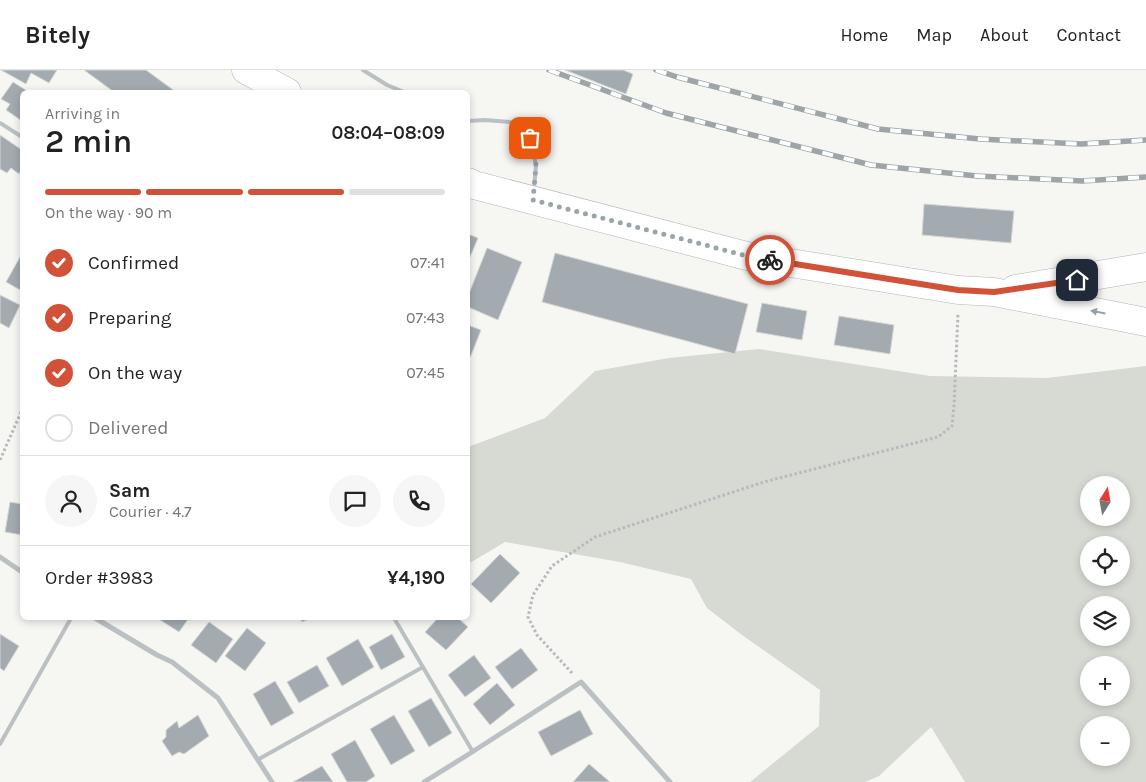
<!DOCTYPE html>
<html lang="en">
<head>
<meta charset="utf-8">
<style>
	body { margin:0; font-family:Karla,sans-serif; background:#f6f6f6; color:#222; height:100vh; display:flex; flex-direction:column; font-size:19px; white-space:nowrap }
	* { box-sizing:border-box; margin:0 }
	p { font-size:16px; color:#767676 }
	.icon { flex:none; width:28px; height:28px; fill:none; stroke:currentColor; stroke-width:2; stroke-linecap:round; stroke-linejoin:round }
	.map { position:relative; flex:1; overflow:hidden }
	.details { position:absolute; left:20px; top:20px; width:450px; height:530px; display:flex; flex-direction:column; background:#fff; border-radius:8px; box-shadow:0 2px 8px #0003 }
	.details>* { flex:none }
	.needle { width:32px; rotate:11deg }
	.buttons { position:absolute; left:1080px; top:406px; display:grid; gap:10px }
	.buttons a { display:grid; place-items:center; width:50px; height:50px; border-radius:50%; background:#fff; box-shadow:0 2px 8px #0003; font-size:25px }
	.pin { position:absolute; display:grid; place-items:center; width:42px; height:42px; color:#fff; margin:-21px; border-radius:10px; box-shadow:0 2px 8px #0006 }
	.courier { position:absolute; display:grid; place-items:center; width:50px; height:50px; margin:-25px; border:4px solid #d15238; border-radius:50%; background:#fff; color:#222; box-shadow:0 1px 6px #0007 }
	.headline em { font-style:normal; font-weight:600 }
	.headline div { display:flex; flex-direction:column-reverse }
	.headline { display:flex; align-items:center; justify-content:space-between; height:85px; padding:0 25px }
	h1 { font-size:32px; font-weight:600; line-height:38px }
	.bar { display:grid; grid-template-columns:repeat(4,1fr); gap:8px 5px; align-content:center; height:60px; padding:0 25px }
	.bar i { height:6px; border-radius:4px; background:#e0e0e0 }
	.bar .current { background:#d15238 }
	.bar p { grid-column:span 4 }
	.line { display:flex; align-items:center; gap:12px; padding:0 25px; border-top:1px solid #e0e0e0 }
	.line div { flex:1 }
	.round { display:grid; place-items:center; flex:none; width:52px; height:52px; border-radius:26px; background:#f6f6f6 }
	ol { padding:0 25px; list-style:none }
	li { display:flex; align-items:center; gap:15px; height:55px }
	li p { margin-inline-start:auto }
	li .icon { padding:5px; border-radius:50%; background:#d15238; color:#fff; stroke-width:4 }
	li:last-child { color:#767676 }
	li i { width:28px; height:28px; border:2px solid #e0e0e0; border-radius:50% }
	header { display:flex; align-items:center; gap:30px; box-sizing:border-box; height:70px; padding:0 25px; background:#fff; border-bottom:1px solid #e0e0e0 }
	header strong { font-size:24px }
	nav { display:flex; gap:28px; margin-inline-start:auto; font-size:18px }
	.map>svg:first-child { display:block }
	.green { fill:#d6dad3; fill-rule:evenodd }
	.building { fill:#a3abb0; stroke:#d7d7d6 }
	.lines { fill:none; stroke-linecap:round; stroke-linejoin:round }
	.trunk-casing { stroke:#b1b5b8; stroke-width:29 }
	.path { stroke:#b6babc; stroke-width:3; stroke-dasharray:2.5 2.5; stroke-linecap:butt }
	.service { stroke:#bbc0c3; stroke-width:4 }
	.minor { stroke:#bbc0c3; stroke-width:5 }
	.trunk { stroke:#fff; stroke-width:28 }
	.rail-casing { stroke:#9ea5a9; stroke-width:5.5 }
	.rail { stroke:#fff; stroke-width:4; stroke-dasharray:11; stroke-linecap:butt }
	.oneway { fill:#95a0a7 }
	.done { stroke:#9aa4a9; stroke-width:5; stroke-dasharray:0 9 }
	.route { stroke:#d15238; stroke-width:6 }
</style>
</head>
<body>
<header>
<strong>Bitely</strong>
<nav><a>Home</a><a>Map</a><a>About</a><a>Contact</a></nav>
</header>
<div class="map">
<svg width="1146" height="712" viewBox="0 0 1146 712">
	<rect width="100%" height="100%" fill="#f6f6f3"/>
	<path class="green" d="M 759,279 L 930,306 L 1047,308 L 1146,296 L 1146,712 L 965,712 L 931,657 L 879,706 L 865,712 L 750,712 L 819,656 L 820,620 L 742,565 L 707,538 L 691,509 L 620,492 L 505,472 L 468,494 L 468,377 L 545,348 L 595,301 L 669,288 ZM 1089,415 L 1121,415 L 1121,448 L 1089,448 ZM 1089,475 L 1121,475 L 1121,508 L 1089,508 ZM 1089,535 L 1121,535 L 1121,568 L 1089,568 ZM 1089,595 L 1121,595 L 1121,628 L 1089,628 ZM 1089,655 L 1121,655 L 1121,688 L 1089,688 Z"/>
	<path class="building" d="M 1,0 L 57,0 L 49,13 L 31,3 L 26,14 Z
		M 84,0 L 146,0 L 176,22 L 114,22 Z
		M 565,0 L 623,0 L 633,4 L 626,24 Z
		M 13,12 L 29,22 L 22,22 L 22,51 L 6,40 L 10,34 L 1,29 Z
		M 0,65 L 22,80 L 22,98 L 19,104 L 11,98 L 7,103 L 0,99 Z
		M 924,134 L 1014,141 L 1011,173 L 922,165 Z
		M 468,164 L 478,168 L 468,192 Z
		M 487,178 L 522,192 L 498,250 L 468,237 L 468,226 Z
		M 555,183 L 748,234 L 735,284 L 542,232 Z
		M 20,187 L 22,188 L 22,221 L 6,212 Z
		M 0,225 L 20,235 L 9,258 L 0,253 Z
		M 762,233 L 807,241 L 802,270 L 756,262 Z
		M 839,246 L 894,255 L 890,284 L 834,275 Z
		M 468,255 L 481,260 L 470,288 L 468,287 Z
		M 10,432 L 22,434 L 22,465 L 5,462 Z
		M 500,484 L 520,503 L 491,533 L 471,514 Z
		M 157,548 L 189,548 L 179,562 Z
		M 300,548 L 311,548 L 302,552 Z
		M 438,548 L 458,548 L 468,557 L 446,580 L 425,562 Z
		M 209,552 L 233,569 L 216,593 L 191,575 Z
		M 247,558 L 266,573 L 245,601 L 225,586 Z
		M 0,564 L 19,576 L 4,601 L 0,598 Z
		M 392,564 L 405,587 L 381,600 L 369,577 Z
		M 358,569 L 374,597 L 342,616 L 326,588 Z
		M 521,578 L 538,600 L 512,619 L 495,597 Z
		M 474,585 L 491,608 L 465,627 L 448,605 Z
		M 317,595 L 329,616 L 299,633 L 287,612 Z
		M 275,611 L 294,643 L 271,656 L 253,624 Z
		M 497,613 L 515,635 L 490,655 L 473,634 Z
		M 431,628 L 452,663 L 429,677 L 408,641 Z
		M 580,640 L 593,664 L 551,686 L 538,662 Z
		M 198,645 L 209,666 L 184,684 L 179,682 L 172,686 L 162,671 L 166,667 L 166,660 L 177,651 L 179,658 Z
		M 394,645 L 415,681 L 391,695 L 370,659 Z
		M 355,670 L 375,706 L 366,712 L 347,712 L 331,684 Z
		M 589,694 L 610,712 L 573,712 Z
		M 322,696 L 333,712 L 293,712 Z"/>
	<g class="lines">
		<defs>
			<path id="trunk" d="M 246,0 L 287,22
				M 468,112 L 474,115 L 747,186 L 958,220 L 994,222 L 1146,252
				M 1015,219 L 1146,197"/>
		</defs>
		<use href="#trunk" class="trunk-casing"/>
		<path class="path" d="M 0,390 L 22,340
			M 572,603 L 537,565 L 528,547 L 533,525 L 552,496 L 595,467 L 764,412 L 938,367 L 952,356 L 954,336 L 958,243"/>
		<path class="service" d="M 363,0 L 387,15 L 404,22
			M 468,51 L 485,50 L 510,52 L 530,68 L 536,95 L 534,119
			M 0,53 L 22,67
			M 394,548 L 473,682
			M 0,674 L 71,548
			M 259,689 L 423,597"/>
		<path class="minor" d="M 0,487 L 22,502
			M 95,548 L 157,585 L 172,592 L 218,628 L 272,712
			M 424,712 L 469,684 L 581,612 L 670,712"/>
		<use href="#trunk" class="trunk"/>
		<defs>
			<path id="rail" d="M 549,0 L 666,43 L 871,95 L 977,106 L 1082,111 L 1146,107
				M 656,0 L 677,7 L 878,59 L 980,69 L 1081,74 L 1146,70"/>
		</defs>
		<use href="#rail" class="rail-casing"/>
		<use href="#rail" class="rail"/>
	</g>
	<defs><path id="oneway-solid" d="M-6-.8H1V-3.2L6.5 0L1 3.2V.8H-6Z" transform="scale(1.25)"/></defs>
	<use class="oneway" href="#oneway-solid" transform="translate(1098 242) rotate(-169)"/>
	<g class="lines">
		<path class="done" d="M 530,68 L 536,95 L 533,130 L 747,186 L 770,190"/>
		<path class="route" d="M 770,190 L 958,220 L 994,222 L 1077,210"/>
	</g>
</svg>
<div class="buttons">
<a><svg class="needle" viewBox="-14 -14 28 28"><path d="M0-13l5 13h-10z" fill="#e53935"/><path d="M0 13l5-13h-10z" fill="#767676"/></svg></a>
<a><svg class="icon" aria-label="locate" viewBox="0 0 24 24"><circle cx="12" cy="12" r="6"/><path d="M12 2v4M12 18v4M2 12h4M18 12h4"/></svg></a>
<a><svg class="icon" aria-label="layers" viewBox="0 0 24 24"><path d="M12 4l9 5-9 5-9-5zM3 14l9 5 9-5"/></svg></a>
<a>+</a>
<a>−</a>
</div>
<div class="pin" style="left:530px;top:68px;background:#ea580c"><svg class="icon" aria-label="bag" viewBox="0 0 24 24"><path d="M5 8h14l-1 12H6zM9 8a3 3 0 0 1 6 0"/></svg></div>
<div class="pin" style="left:1077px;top:210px;background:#1f2937"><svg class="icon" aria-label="home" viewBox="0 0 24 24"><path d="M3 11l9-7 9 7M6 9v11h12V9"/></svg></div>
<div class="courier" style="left:770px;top:190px"><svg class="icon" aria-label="bike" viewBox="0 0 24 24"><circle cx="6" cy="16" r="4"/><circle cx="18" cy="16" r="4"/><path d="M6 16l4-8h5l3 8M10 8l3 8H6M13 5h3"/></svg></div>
<section class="details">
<div class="headline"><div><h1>2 min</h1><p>Arriving in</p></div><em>08:04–08:09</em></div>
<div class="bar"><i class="current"></i><i class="current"></i><i class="current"></i><i></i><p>On the way · 90 m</p></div>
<ol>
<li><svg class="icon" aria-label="check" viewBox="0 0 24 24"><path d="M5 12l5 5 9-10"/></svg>Confirmed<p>07:41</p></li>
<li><svg class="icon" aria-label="check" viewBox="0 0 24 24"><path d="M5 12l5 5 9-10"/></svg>Preparing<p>07:43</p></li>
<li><svg class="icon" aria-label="check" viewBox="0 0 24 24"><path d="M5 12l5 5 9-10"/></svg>On the way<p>07:45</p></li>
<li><i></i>Delivered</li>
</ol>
<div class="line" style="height:90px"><a class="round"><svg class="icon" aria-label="person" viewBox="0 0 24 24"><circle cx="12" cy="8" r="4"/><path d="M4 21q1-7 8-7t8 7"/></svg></a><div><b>Sam</b><p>Courier · 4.7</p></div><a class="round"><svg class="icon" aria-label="chat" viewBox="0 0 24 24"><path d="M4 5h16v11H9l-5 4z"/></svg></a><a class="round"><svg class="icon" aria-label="phone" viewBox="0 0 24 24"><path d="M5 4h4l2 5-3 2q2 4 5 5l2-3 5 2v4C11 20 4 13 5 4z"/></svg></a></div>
<div class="line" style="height:65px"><div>Order #3983</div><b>¥4,190</b></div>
</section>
</div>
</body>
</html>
